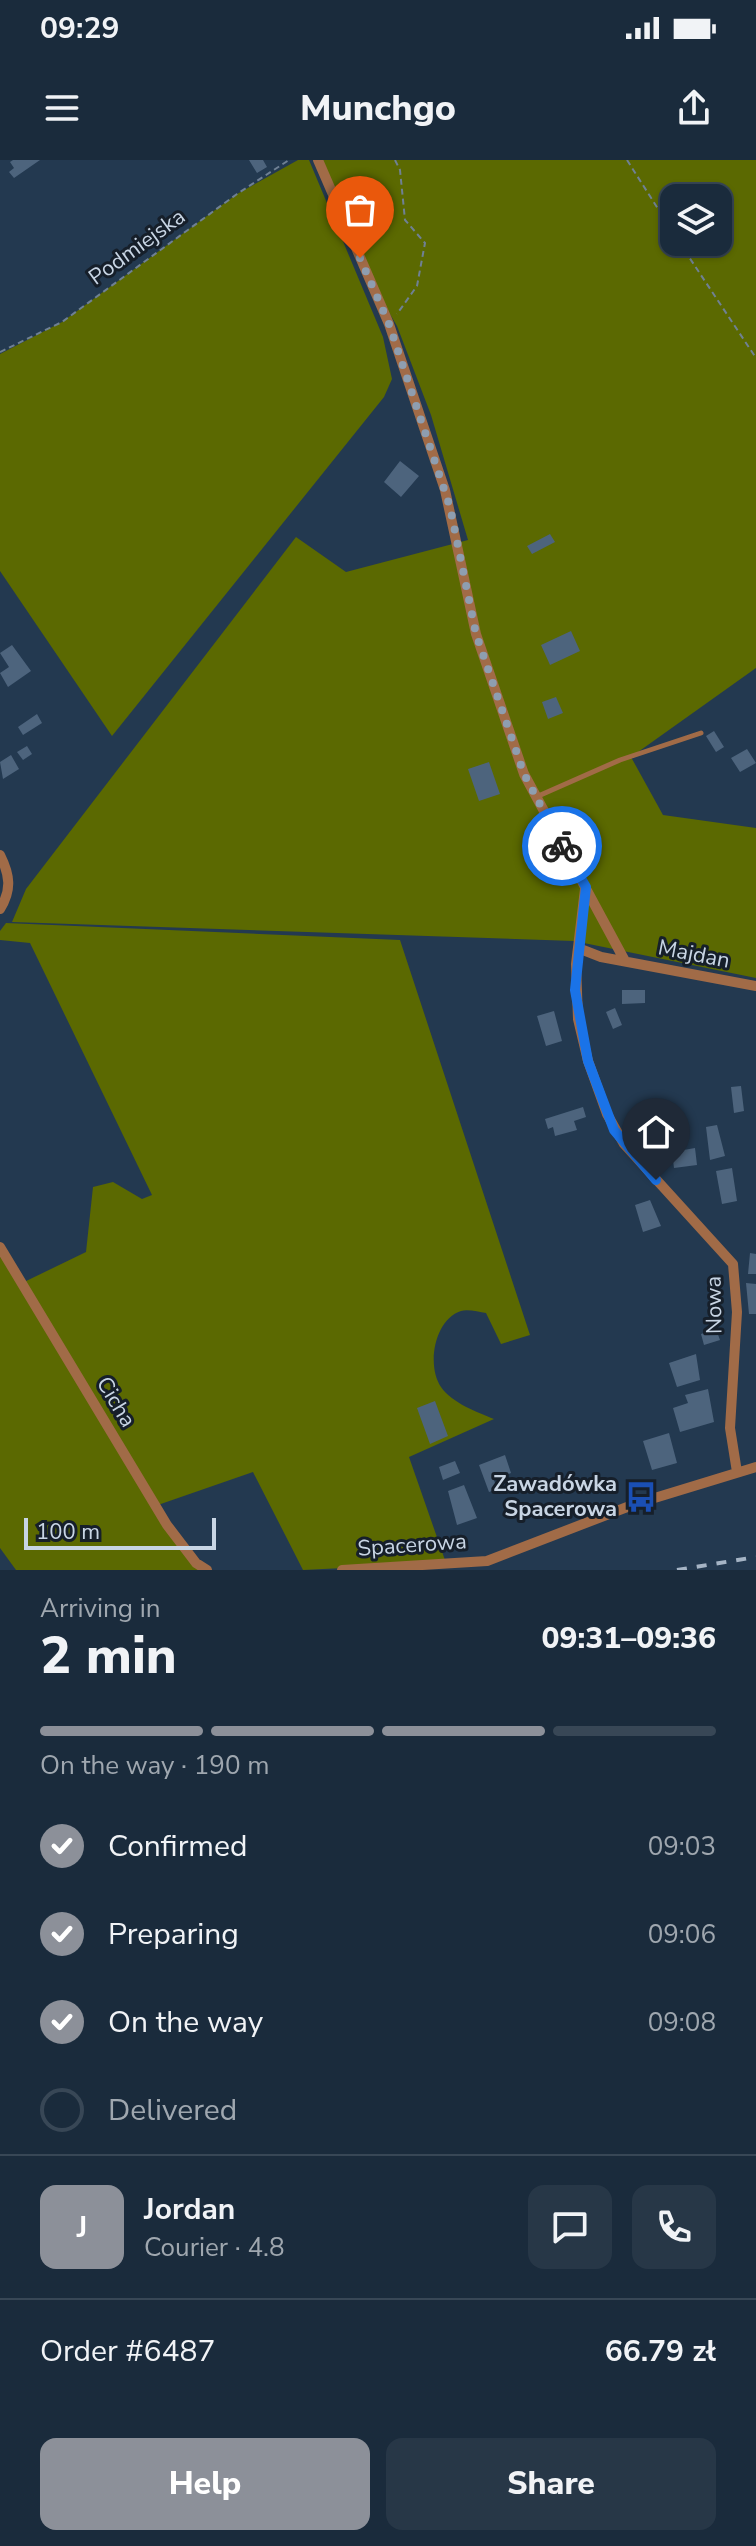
<!DOCTYPE html>
<html lang="en">
<head>
<meta charset="utf-8">
<style>
	body { margin:0; font-family:"Nunito Sans",sans-serif; background:#273747; color:#f1f3f6; height:100vh; display:flex; flex-direction:column; font-size:30px; white-space:nowrap }
	* { box-sizing:border-box; margin:0 }
	p { font-size:26px; color:#9fa7af }
	.icon { flex:none; width:44px; height:44px; fill:none; stroke:currentColor; stroke-width:2; stroke-linecap:round; stroke-linejoin:round }
	.map { position:relative; height:1410px; overflow:hidden }
	.drawer { display:flex; flex-direction:column; background:#1a2b3c; flex:1 }
	.drawer>* { flex:none }
	.controls { position:absolute; left:660px; top:24px; display:grid; gap:16px }
	.controls a { display:grid; place-items:center; width:72px; height:72px; border-radius:16px; background:#1a2b3c; box-shadow:0 2px 6px #0004,0 0 0 2px #384756; font-size:40px }
	.scale { position:absolute; left:24px; bottom:20px; width:192px; box-sizing:border-box; padding-left:8px; border:4px solid #c8d5e4; border-top:0; font-size:22px; line-height:28px; white-space:nowrap; color:#c8d5e4; -webkit-text-stroke:6px #161f2a; paint-order:stroke }
	.pin { position:absolute; display:grid; place-items:center; width:68px; height:68px; color:#fff; margin:-82px -34px; border-radius:50% 50% 50% 0; rotate:-45deg; box-shadow:0 0 8px #0007 }
	.pin .icon { rotate:45deg }
	.courier { position:absolute; display:grid; place-items:center; width:80px; height:80px; margin:-40px; border:6px solid #1a73e8; border-radius:50%; background:#fff; color:#222; box-shadow:0 2px 10px #0007 }
	.summary em { font-style:normal; font-weight:800 }
	.summary div { display:flex; flex-direction:column-reverse }
	.summary { display:flex; align-items:center; justify-content:space-between; height:136px; padding:0 40px }
	h1 { font-size:52px; font-weight:800; line-height:60px }
	.bar { display:grid; grid-template-columns:repeat(4,1fr); gap:12px 8px; align-content:center; height:96px; padding:0 40px }
	.bar i { height:10px; border-radius:6px; background:#384756 }
	.bar .on { background:#8c9099 }
	.bar p { grid-column:span 4 }
	.line { display:flex; align-items:center; gap:20px; padding:0 40px; border-top:2px solid #384756 }
	.line div { flex:1 }
	.round { display:grid; place-items:center; flex:none; width:84px; height:84px; border-radius:16px; background:#273747 }
	ol { padding:0 40px; list-style:none }
	li { display:flex; align-items:center; gap:24px; height:88px }
	li p { margin-inline-start:auto }
	li .icon { padding:8px; border-radius:50%; background:#8c9099; color:#fff; stroke-width:4 }
	li:last-child { color:#9fa7af }
	li i { width:44px; height:44px; border:4px solid #384756; border-radius:50% }
	.button { display:flex; gap:16px; margin-top:auto; padding:16px 40px }
	.button a { flex:1; height:92px; border-radius:16px; background:#8c9099; color:#fff; font-size:32px; font-weight:800; line-height:92px; text-align:center }
	.button a+a { background:#273747; color:#f1f3f6 }
	.status { display:flex; justify-content:space-between; align-items:center; height:56px; padding:0 40px; background:#1a2b3c; direction:ltr }
	.status svg { height:22px; fill:currentColor }
	header { display:flex; justify-content:space-between; align-items:center; height:104px; padding:0 40px; background:#1a2b3c; font-size:36px; font-weight:800 }
	.map>svg:first-child { display:block }
	.green { fill:#5b6901; fill-rule:evenodd }
	.building { fill:#4d647d }
	.lines { fill:none; stroke-linecap:round; stroke-linejoin:round }
	.path { stroke:#6f8094; stroke-width:2; stroke-dasharray:6 4; stroke-linecap:butt }
	.lane { stroke:#a16b47; stroke-width:5 }
	.street { stroke:#a16b47; stroke-width:10 }
	.rail { stroke:#a5b4c5; stroke-width:4; stroke-dasharray:10 10; stroke-linecap:butt }
	.done { stroke:#8e9eb0; stroke-width:8; stroke-dasharray:0 14.4 }
	.route { stroke:#1a73e8; stroke-width:10 }
	.labels { text-anchor:middle; dominant-baseline:central; stroke-width:6; stroke-linejoin:round; paint-order:stroke }
	.street-label { font-size:22px; fill:#c8d5e4; stroke:#161f2a }
	.poi-label { font-size:22px; font-weight:bold; fill:#c8d5e4; stroke:#161f2a; text-anchor:end }
</style>
</head>
<body>
<div class="status"><b>09:29</b><svg viewBox="0 0 49 12"><path d="M0 12V9h3v3zM5 12V6h3v6zM10 12V3h3v9zM15 12V0h3v12zM26 1h20v11H26zM47 4h2v5h-2z"/></svg></div>
<header><svg class="icon" aria-label="menu" viewBox="0 0 24 24"><path d="M4 6h16M4 12h16M4 18h16"/></svg>Munchgo<svg class="icon" aria-label="share" viewBox="0 0 24 24"><path d="M12 15V3M7 8l5-5 5 5M5 13v7h14v-7"/></svg></header>
<div class="map">
<svg width="756" height="1410" viewBox="0 0 756 1410">
	<rect width="100%" height="100%" fill="#233950"/>
	<path class="green" d="M 298,0 L 309,0 L 383,177 L 392,219 L 384,237 L 112,576 L 0,411 L 0,194 L 62,162 L 237,34 Z
		M 323,0 L 756,0 L 756,508 L 631,597 L 663,655 L 756,668 L 756,818 L 574,781 L 12,762 L 26,729 L 296,377 L 346,412 L 468,380 L 431,255 L 397,166 L 371,122 ZM 674,38 L 718,38 L 718,82 L 674,82 Z
		M 6,763 L 400,780 L 530,1175 L 501,1184 L 486,1153 C 479,1152 468,1149 461,1151 C 435,1159 426,1205 441,1227 C 452,1243 477,1252 494,1259 L 409,1297 L 446,1403 L 303,1410 L 253,1312 L 155,1346 L 207,1410 L 16,1410 L 0,1388 L 0,1096 L 22,1123 L 86,1092 L 93,1027 L 113,1022 L 142,1039 L 152,1035 L 30,783 L 0,780 L 0,771 Z"/>
	<path class="building" d="M 13,0 L 40,0 L 14,18 L 9,12 L 14,8 L 10,2 Z
		M 249,0 L 263,0 L 267,7 L 257,13 Z
		M 400,301 L 419,316 L 401,337 L 384,322 Z
		M 550,374 L 555,382 L 532,394 L 527,386 Z
		M 571,471 L 580,491 L 550,505 L 541,485 Z
		M 12,485 L 31,511 L 8,527 L 0,513 L 9,507 L 0,493 Z
		M 556,537 L 563,553 L 548,559 L 542,542 Z
		M 37,554 L 42,563 L 23,575 L 18,567 Z
		M 714,571 L 724,587 L 716,592 L 706,576 Z
		M 27,586 L 32,594 L 23,600 L 17,592 Z
		M 747,589 L 756,603 L 740,612 L 731,598 Z
		M 11,595 L 19,609 L 3,619 L 0,602 Z
		M 489,602 L 500,634 L 479,641 L 468,609 Z
		M 622,830 L 645,830 L 645,843 L 622,844 Z
		M 615,848 L 622,865 L 613,869 L 606,852 Z
		M 554,851 L 562,881 L 546,886 L 537,856 Z
		M 741,926 L 744,951 L 734,953 L 731,927 Z
		M 583,947 L 586,957 L 574,961 L 577,970 L 555,976 L 553,967 L 548,969 L 545,959 Z
		M 717,965 L 725,996 L 710,1000 L 706,967 Z
		M 695,988 L 697,1005 L 674,1008 L 672,992 Z
		M 732,1008 L 737,1041 L 722,1044 L 716,1011 Z
		M 650,1040 L 661,1066 L 643,1072 L 635,1045 Z
		M 750,1093 L 756,1094 L 756,1114 L 748,1114 Z
		M 746,1123 L 756,1124 L 756,1154 L 749,1154 Z
		M 716,1169 L 720,1180 L 704,1185 L 701,1174 Z
		M 696,1194 L 700,1220 L 677,1227 L 669,1203 Z
		M 708,1229 L 714,1262 L 680,1272 L 673,1248 L 688,1243 L 685,1235 Z
		M 435,1241 L 448,1276 L 430,1284 L 417,1248 Z
		M 669,1273 L 677,1303 L 652,1310 L 643,1281 Z
		M 505,1295 L 511,1313 L 494,1320 L 497,1329 L 489,1332 L 479,1305 Z
		M 455,1301 L 460,1313 L 443,1320 L 439,1307 Z
		M 464,1325 L 477,1358 L 457,1365 L 448,1331 Z"/>
	<g class="lines">
		<path class="path" d="M 395,0 L 400,10 L 405,60 L 425,83 L 417,126 L 397,154
			M 627,0 L 674,74
			M 679,82 L 756,198
			M 0,192 L 62,162 L 237,34 L 289,0"/>
		<path class="lane" d="M 536,637 L 620,600 L 701,573"/>
		<path class="street" d="M 318,0 L 389,164 L 445,330 L 476,474 L 524,614 L 625,801
			M 0,695 C 10,715 12,730 0,749
			M 585,729 L 576,804 L 578,859 L 588,901 L 607,954 L 624,984 L 733,1104 L 737,1152 L 730,1268 L 737,1312
			M 578,788 L 601,797 L 756,826
			M 0,1087 L 167,1365 L 196,1403 L 207,1410
			M 342,1410 L 487,1401 L 635,1344 L 756,1307"/>
		<path class="rail" d="M 677,1410 L 756,1397"/>
	</g>
	<g class="lines">
		<path class="done" d="M 360,98 L 389,164 L 450,347 L 476,474 L 524,614 L 562,686"/>
		<path class="route" d="M 562,686 L 586,727 L 575,830 L 588,901 L 614,970 L 656,1020"/>
	</g>
	<defs>
		<symbol id="bus-bare" viewBox="-9 -9 18 18"><path d="M-5-6H5V4H4V6H2V4H-2V6H-4V4H-5ZM-3.5-4V0h7V-4ZM-3.5 1.2v1.5H-2V1.2ZM2 1.2v1.5H3.5V1.2Z" fill="#1a4fb4" stroke="#161f2a" stroke-width="2.5" paint-order="stroke"/></symbol>
	</defs>
	<g fill-rule="evenodd">
		<use href="#bus-bare" x="619" y="1315" width="44" height="44"/>
	</g>
	<g class="labels">
		<g class="street-label">
			<text transform="translate(137 87) rotate(-36)">Podmiejska</text>
			<text transform="translate(694 794) rotate(11)">Majdan</text>
			<text transform="translate(714 1145) rotate(-91)">Nowa</text>
			<text transform="translate(116 1242) rotate(59)">Cicha</text>
			<text transform="translate(412 1385) rotate(-4)">Spacerowa</text>
		</g>
		<g class="poi-label">
			<text x="617" y="1324">Zawadówka<tspan x="617" dy="25">Spacerowa</tspan></text>
		</g>
	</g>
</svg>
<div class="controls">
<a><svg class="icon" aria-label="layers" viewBox="0 0 24 24"><path d="M12 4l9 5-9 5-9-5zM3 14l9 5 9-5"/></svg></a>
</div>
<div class="scale">100 m</div>
<div class="pin" style="left:360px;top:98px;background:#ea580c"><svg class="icon" aria-label="bag" viewBox="0 0 24 24"><path d="M5 8h14l-1 12H6zM9 8a3 3 0 0 1 6 0"/></svg></div>
<div class="pin" style="left:656px;top:1020px;background:#1f2937"><svg class="icon" aria-label="home" viewBox="0 0 24 24"><path d="M3 11l9-7 9 7M6 9v11h12V9"/></svg></div>
<div class="courier" style="left:562px;top:686px"><svg class="icon" aria-label="bike" viewBox="0 0 24 24"><circle cx="6" cy="16" r="4"/><circle cx="18" cy="16" r="4"/><path d="M6 16l4-8h5l3 8M10 8l3 8H6M13 5h3"/></svg></div>
</div>
<section class="drawer">
<div class="summary"><div><h1>2 min</h1><p>Arriving in</p></div><em>09:31–09:36</em></div>
<div class="bar"><i class="on"></i><i class="on"></i><i class="on"></i><i></i><p>On the way · 190 m</p></div>
<ol>
<li><svg class="icon" aria-label="check" viewBox="0 0 24 24"><path d="M5 12l5 5 9-10"/></svg>Confirmed<p>09:03</p></li>
<li><svg class="icon" aria-label="check" viewBox="0 0 24 24"><path d="M5 12l5 5 9-10"/></svg>Preparing<p>09:06</p></li>
<li><svg class="icon" aria-label="check" viewBox="0 0 24 24"><path d="M5 12l5 5 9-10"/></svg>On the way<p>09:08</p></li>
<li><i></i>Delivered</li>
</ol>
<div class="line" style="height:144px"><b class="round" style="background:#8c9099;color:#fff">J</b><div><b>Jordan</b><p>Courier · 4.8</p></div><a class="round"><svg class="icon" aria-label="chat" viewBox="0 0 24 24"><path d="M4 5h16v11H9l-5 4z"/></svg></a><a class="round"><svg class="icon" aria-label="phone" viewBox="0 0 24 24"><path d="M5 4h4l2 5-3 2q2 4 5 5l2-3 5 2v4C11 20 4 13 5 4z"/></svg></a></div>
<div class="line" style="height:104px"><div>Order #6487</div><b>66.79 zł</b></div>
<div class="button"><a>Help</a><a>Share</a></div>
</section>
</body>
</html>
